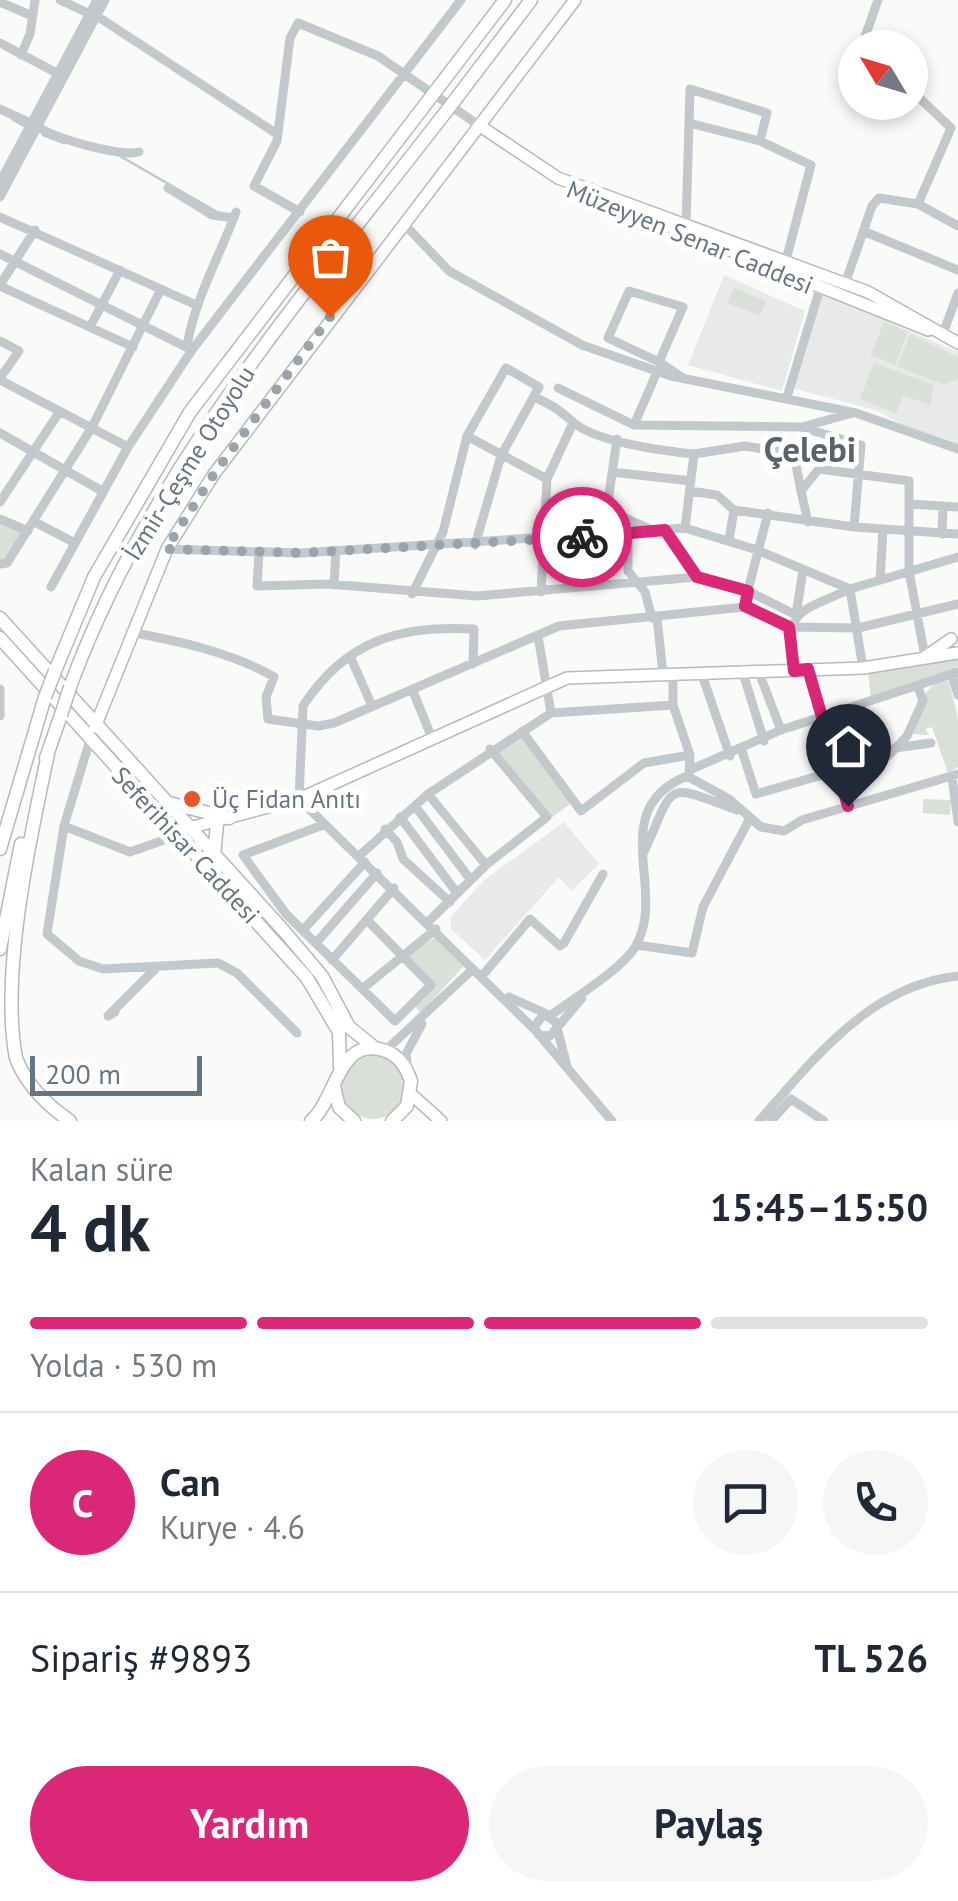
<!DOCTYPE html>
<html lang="tr">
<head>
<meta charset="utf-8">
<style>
	body { margin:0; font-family:"PT Sans",sans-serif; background:#f6f6f7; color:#1f2937; height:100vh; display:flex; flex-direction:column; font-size:38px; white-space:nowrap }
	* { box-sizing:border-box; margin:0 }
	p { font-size:32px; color:#747a83 }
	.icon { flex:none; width:55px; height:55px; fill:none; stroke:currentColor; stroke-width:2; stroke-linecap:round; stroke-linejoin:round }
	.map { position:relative; height:1121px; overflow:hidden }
	.panel { display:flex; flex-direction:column; background:#fff; flex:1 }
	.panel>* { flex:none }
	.needle { width:65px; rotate:308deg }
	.controls { position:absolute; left:838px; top:30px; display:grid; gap:20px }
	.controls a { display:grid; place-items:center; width:90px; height:90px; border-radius:50%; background:#fff; box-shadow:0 5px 15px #0003; font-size:50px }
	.scale { position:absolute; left:30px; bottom:25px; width:172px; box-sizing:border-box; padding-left:10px; border:5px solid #657683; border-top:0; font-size:28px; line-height:35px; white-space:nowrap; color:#657683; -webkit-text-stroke:8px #fff; paint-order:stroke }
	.pin { position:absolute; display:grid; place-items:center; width:85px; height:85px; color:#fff; margin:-102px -42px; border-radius:50% 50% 50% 0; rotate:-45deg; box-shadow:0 0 10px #0007 }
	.pin .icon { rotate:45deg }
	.courier { position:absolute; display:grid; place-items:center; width:100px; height:100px; margin:-50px; border:8px solid #db2777; border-radius:50%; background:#fff; color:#222; box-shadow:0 2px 12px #0007 }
	.head em { font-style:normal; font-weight:800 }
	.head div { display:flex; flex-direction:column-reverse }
	.head { display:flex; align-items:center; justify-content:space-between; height:170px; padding:0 30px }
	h1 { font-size:65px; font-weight:800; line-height:75px }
	.bar { display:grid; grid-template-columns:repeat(4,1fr); gap:15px 10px; align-content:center; height:120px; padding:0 30px }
	.bar i { height:12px; border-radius:8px; background:#e0e1e3 }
	.bar .active { background:#db2777 }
	.bar p { grid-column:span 4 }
	.line { display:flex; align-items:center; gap:25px; padding:0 30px; border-top:2px solid #e0e1e3 }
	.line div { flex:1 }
	.round { display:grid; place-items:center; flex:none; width:105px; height:105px; border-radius:52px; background:#f6f6f7 }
	.action { display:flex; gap:20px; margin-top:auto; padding:20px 30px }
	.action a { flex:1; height:115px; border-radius:60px; background:#db2777; color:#fff; font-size:40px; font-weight:800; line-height:115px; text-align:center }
	.action a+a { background:#f6f6f7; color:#1f2937 }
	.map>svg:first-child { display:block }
	.built { fill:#e8e9e9 }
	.green { fill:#dadfd7 }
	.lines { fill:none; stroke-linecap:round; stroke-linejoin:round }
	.stream { stroke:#bbc7cb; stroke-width:2.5 }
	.major-casing { stroke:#b5babe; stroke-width:14 }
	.highway-casing { stroke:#b4b9bd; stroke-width:15 }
	.minor { stroke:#c3c8cc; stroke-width:9 }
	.major { stroke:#fff; stroke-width:11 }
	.highway { stroke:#fff; stroke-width:12 }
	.highway-bridge-casing { stroke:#b4b9bd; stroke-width:15; stroke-linecap:butt }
	.highway-bridge { stroke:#fff; stroke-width:12 }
	.done { stroke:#99a4ac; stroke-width:10; stroke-dasharray:0 18 }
	.route { stroke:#db2777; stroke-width:12 }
	.poi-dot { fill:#e4572e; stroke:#fff; stroke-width:4 }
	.labels { text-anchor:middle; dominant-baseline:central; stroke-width:10; stroke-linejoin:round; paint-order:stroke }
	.street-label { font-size:25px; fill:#657683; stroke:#fff }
	.poi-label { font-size:25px; fill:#657683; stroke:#fff; text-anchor:start }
	.district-label { font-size:35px; font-weight:bold; fill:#57646e; stroke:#fff }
</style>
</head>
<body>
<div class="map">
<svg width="958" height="1121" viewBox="0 0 958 1121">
	<rect width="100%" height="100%" fill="#fafaf8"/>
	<path class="built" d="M 724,275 L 805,311 L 782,391 L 688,365 Z
		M 820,292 L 958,352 L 958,447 L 909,429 L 878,411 L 792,388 Z
		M 564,822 L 599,864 L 571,891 L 559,877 L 485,960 L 451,929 L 451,917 L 483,881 Z"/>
	<path class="green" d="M 734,288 L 766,301 L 760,316 L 727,303 Z
		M 884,322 L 908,332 L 895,365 L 871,355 Z
		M 910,334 L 958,357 L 958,379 L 944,385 L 897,366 Z
		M 874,363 L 934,385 L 930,405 L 903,396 L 896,413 L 860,399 Z
		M 0,519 L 28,531 L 7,563 L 0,564 Z
		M 583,541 L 591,547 L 590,561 L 586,562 L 584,544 L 566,547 L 568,553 L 584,558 L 582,563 L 558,562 L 563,553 L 557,549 L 546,555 L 548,547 Z
		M 958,658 L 958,666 L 951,672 L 871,699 L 868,672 Z
		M 937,681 L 949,681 L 958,719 L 958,767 L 948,773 L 932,727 L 925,729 L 929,735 L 909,734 L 924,695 Z
		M 522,735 L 573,802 L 550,819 L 496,753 Z
		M 923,799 L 951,800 L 950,815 L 923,813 Z
		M 436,937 L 463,961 L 463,967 L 421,1013 L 414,1006 L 431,989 L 404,955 Z
		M341 1087a32 32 0 1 1 64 0a32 32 0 1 1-64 0Z"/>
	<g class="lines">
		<path class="stream" d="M 12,119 L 24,126
			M 43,135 L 64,143
			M 120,156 L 217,212"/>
		<defs>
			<path id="major" d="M 480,126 L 558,178 L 868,292 L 958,343
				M 662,223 L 928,330
				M 925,657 L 951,639
				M 95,727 L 167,549 L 214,474 L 575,0
				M 185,829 L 299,799 L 567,678 L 863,668 L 957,653
				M 411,1094 L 441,1121"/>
			<path id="highway" d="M 441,84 L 505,0
				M 458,96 L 531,0
				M 0,618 L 284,931 L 322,976 L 349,1027 L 375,1048
				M 0,638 L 307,978 L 339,1032 L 340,1067
				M 55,671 L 94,577 L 190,412 L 428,101
				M 70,687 C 149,470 306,293 445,113
				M 48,754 C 30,838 0,975 16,1058 C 26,1085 47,1105 70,1121
				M 46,758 L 61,715
				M 169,803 L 229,818
				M 0,849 L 45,697
				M 214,856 L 217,824
				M 0,949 L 21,844
				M 334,1087 L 339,1107 L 354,1121
				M 311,1121 C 337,1099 338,1034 386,1051 C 399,1056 407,1069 411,1081 L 407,1106 L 392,1121"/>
		</defs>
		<use href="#major" class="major-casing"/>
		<use href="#highway" class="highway-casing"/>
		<path class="minor" d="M 60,0 L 103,20 L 277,134
			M 0,2 L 30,15
			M 0,43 L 55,72
			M 861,48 L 878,0
			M 21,55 L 30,34 L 35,0
			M 910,89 L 951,128 L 918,204
			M 0,109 L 31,123
			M 689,123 L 760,141 L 811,165 L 785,264
			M 37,126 C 53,138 120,157 139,152
			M 0,182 L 97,0
			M 168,188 L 212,215 L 234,218
			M 0,197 L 105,0
			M 300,212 L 254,186 L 277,141 L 290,38 L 298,23 L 378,56 L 480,126
			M 0,217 L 194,304
			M 404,224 L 449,271 L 582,345 L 671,376 L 856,413 L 958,449
			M 686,224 L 690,89 L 767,113 L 760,141
			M 863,231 L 958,270
			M 0,254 L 192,350
			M 845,284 L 872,206 L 879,198 L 918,204 L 958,226
			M 0,285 L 35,230
			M 0,286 L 133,347
			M 90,327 L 120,270
			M 942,336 L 958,293
			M 0,341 L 19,351 L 0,378
			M 187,346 C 195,298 219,258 236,212
			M 659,362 L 608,338 L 629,291 L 683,307 L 659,362 L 683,378
			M 0,380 L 128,447
			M 558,388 L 634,425 L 802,427 L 853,413
			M 534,397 C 551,404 559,410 573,422 C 595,442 664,451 694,454
			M 787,397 L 821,285
			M 634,425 L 657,372
			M 804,428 L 861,445 L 854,527
			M 0,433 L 102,491
			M 467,436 L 547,479
			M 612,472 L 691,481
			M 690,491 L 717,495 L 734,510
			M 0,502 L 60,411
			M 909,504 L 958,507
			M 607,510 L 650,529
			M 734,510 L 854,527 L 958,534
			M 0,519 L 28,531
			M 33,521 L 73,542
			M 808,522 L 801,491 L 819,469 L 909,481 L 909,571 L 925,657
			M 685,528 L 694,454 L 745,446 L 794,454 L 801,491
			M 665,530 L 697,577
			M 628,532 L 628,571 L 645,592 L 652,618
			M 942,534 L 943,506
			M 603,536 L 617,439
			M 729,540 L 734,510
			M 167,549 L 301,553 L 685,528 L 757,550 L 850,589 L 958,557
			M 259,551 L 257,586 L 328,584 L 477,596 L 697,577 L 748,591 L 796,615 L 803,570
			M 0,564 L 7,563 L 92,427 L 161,289
			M 880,580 L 883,530
			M 334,585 L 336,550
			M 51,587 L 128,447 L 192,350 L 461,0
			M 541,592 L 547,479 L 573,423
			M 412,594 L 443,532 L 467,436 L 506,368 L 539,387 L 501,456 L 475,545
			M 747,594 L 768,513
			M 657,617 L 663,675
			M 130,632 C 178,641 231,652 274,677 L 266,697 L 268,719 L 318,726 L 334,723 L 559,626 L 745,607 L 789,627 L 858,628 L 958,604
			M 538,636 L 551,713
			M 350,656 L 372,706
			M 473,664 L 474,629 C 400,625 346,640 303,706 L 299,799 L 535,1030
			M 808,669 L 847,806
			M 742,670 L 764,741
			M 758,670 L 781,730
			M 794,671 C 787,606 795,615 850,589 L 863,668
			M 701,672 L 730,756
			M 673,675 L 673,705 L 690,755 L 689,773
			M 952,675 L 958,695
			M 0,689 L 0,716
			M 412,689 L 432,738
			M 522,731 L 581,811 L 644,763 L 690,755
			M 90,740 L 64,826 L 47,934 L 79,961 L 103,969 L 218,963 L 237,973 L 297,1033
			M 895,748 L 931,743
			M 742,751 L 756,794 L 888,756 L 907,736 L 923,701 L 918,687
			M 692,769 L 781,730 L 958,672
			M 687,776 L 729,799 L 761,827 L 784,831 L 802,820 L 958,774
			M 952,777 L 958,822
			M 428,794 L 486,865
			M 415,806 L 470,879
			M 400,817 L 457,893
			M 323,825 L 243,855 L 286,914 L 395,1021 L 431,985 L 367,920
			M 64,826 L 130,852 L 178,835
			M 385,829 L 397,842 L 403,859 L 450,902
			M 644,852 C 676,782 662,782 737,810
			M 359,856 L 428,794 L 551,713 L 673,705
			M 429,921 L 486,865 L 547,817 L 490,749
			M 303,930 L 365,862
			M 316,943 L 377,873
			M 637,945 L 692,953 L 703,907 L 749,820
			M 332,960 L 394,888
			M 482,976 L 530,919 L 560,946 L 564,943 L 603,874
			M 362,989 L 436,929
			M 509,997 L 545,1013
			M 115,1012 L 108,1016 L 157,967
			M 551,1015 C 572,1000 623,968 635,947 C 669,892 604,810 687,776
			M 557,1023 L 544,1014 L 534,1027 L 539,1035 L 550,1036 L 582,998
			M 557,1028 L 567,1066
			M 541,1037 L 612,1121
			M 385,1051 L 473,969
			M 408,1070 L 406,1054 L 422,1024
			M 759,1121 C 814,1059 870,985 958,976
			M 771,1121 L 791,1099 L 824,1121"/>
		<use href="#major" class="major"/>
		<use href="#highway" class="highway"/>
		<defs>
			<path id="highway-bridge" d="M 428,101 L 441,84
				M 445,113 L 458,96
				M 45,697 L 55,671
				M 61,715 L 70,687"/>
		</defs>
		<use href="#highway-bridge" class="highway-bridge-casing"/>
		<use href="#highway-bridge" class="highway-bridge"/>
	</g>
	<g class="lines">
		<path class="done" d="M 330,317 L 214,474 L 166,549 L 300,553 L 582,537"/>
		<path class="route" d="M 582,537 L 665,530 L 697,577 L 748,591 L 745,606 L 789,627 L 794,671 L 808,669 L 848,806"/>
	</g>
	<circle class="poi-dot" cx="192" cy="799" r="10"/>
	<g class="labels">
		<g class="street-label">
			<text transform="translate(690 237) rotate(22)">Müzeyyen Senar Caddesi</text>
			<text transform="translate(189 463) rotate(-58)">İzmir-Çeşme Otoyolu</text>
			<text transform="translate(186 845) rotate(47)">Seferihisar Caddesi</text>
		</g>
		<g class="poi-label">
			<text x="212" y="799">Üç Fidan Anıtı</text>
		</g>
		<g class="district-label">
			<text x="810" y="449">Çelebi</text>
		</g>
	</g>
</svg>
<div class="controls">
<a><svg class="needle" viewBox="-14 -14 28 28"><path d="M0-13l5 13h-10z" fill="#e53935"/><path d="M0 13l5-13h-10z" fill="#747a83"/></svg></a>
</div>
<div class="scale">200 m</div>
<div class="pin" style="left:330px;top:317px;background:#ea580c"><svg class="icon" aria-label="bag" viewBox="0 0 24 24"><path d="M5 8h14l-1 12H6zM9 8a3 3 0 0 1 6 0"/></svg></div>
<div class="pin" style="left:848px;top:806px;background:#1f2937"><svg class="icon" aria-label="home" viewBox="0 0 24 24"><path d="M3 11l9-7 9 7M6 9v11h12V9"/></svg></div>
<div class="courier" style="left:582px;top:537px"><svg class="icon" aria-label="bike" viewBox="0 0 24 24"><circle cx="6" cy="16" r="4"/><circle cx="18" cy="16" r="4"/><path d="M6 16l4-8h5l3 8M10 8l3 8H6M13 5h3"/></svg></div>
</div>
<section class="panel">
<div class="head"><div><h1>4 dk</h1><p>Kalan süre</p></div><em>15:45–15:50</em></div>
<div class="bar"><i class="active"></i><i class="active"></i><i class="active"></i><i></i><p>Yolda · 530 m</p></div>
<div class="line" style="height:180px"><b class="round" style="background:#db2777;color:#fff">C</b><div><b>Can</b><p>Kurye · 4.6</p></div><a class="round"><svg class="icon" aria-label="chat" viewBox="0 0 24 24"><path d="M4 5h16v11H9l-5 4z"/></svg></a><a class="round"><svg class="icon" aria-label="phone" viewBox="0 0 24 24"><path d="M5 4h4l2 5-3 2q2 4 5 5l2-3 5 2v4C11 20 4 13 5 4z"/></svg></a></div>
<div class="line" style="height:130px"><div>Sipariş #9893</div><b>TL 526</b></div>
<div class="action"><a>Yardım</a><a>Paylaş</a></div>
</section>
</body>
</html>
